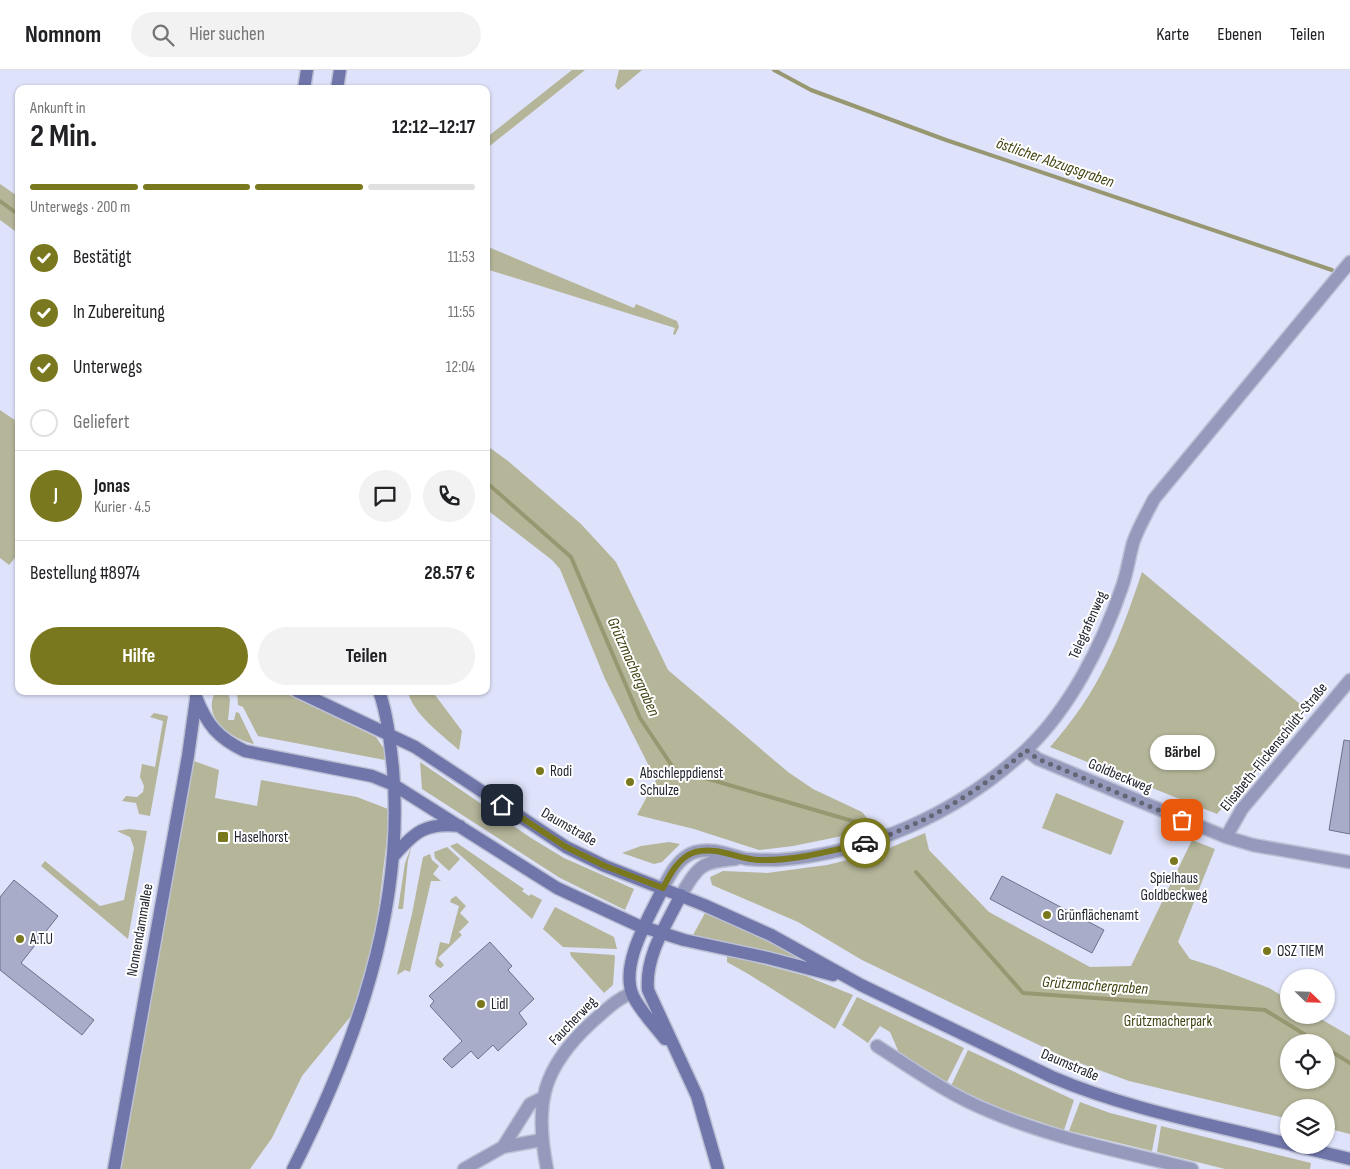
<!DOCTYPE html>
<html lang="de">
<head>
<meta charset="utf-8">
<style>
	body { margin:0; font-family:"Sofia Sans Condensed",sans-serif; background:#f2f2f2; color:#202124; height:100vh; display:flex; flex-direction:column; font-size:19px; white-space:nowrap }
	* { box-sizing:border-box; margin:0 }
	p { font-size:16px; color:#757577 }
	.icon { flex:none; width:28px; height:28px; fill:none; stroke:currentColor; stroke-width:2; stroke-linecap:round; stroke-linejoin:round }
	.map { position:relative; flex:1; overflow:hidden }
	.sheet { position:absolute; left:15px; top:15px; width:475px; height:610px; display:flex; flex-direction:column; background:#fff; border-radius:10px; box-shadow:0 1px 4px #0004 }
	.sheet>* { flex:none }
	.needle { width:32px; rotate:113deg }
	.fabs { position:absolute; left:1280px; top:899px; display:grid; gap:10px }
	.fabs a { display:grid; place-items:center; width:55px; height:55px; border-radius:50%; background:#fff; box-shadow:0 1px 4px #0004; font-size:25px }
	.pin { position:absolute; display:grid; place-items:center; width:42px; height:42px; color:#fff; margin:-21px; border-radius:10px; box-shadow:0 2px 8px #0006 }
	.courier { position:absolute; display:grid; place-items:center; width:50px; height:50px; margin:-25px; border:4px solid #7a781e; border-radius:50%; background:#fff; color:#222; box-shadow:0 1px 6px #0007 }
	.bubble { position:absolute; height:35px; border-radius:18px; background:#fff; box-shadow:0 1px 4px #0004; font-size:16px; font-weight:700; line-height:35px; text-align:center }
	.overview em { font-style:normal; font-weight:700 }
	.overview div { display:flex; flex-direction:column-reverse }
	.overview { display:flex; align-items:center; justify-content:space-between; height:85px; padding:0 15px }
	h1 { font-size:32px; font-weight:700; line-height:38px }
	.bar { display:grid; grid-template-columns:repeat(4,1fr); gap:8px 5px; align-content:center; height:60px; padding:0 15px }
	.bar i { height:6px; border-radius:4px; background:#e0e0e0 }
	.bar .current { background:#7a781e }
	.bar p { grid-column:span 4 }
	.line { display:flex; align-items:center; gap:12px; padding:0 15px; border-top:1px solid #e0e0e0 }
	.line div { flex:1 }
	.round { display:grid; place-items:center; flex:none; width:52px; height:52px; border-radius:26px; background:#f2f2f2 }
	ol { padding:0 15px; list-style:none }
	li { display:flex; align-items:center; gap:15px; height:55px }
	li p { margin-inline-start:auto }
	li .icon { padding:5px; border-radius:50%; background:#7a781e; color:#fff; stroke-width:4 }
	li:last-child { color:#757577 }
	li i { width:28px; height:28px; border:2px solid #e0e0e0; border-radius:50% }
	.button { display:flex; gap:10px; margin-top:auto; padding:10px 15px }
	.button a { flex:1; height:58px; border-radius:30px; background:#7a781e; color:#fff; font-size:20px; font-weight:700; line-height:58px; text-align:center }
	.button a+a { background:#f2f2f2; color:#202124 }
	header { display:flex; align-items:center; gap:30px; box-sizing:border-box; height:70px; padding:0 25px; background:#fff; border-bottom:1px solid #e0e0e0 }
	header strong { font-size:24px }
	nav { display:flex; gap:28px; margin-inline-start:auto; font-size:18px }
	.search { width:350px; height:45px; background:#f2f2f2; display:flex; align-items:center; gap:12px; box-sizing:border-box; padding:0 18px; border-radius:28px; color:#757577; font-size:19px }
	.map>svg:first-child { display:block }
	.green { fill:#b5b59a; fill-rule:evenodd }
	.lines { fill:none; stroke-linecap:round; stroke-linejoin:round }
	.stream { stroke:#979871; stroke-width:4 }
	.building { fill:#a8acc9; stroke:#6d718c }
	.street-casing { stroke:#bcc0d5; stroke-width:15 }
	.secondary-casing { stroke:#bcc0d5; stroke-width:15 }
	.street { stroke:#959abd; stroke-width:12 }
	.secondary { stroke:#7076a9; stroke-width:12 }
	.done { stroke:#646676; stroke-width:5; stroke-dasharray:0 9 }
	.route { stroke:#7a781e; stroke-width:6 }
	.poi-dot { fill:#7a781e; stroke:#fff; stroke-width:2 }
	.labels { text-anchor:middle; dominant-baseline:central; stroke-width:4; stroke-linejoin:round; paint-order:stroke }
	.street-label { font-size:15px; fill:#22242f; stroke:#fff }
	.poi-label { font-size:15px; fill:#22242f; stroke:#fff; text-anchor:start }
	.park-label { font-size:15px; fill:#41400f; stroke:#fff }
	.water-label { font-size:16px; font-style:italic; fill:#434212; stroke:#fff }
</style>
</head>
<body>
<header>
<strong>Nomnom</strong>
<div class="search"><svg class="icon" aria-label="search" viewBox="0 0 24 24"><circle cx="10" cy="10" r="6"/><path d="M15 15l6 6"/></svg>Hier suchen</div>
<nav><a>Karte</a><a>Ebenen</a><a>Teilen</a></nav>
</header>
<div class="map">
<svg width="1350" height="1099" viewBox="0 0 1350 1099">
	<rect width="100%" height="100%" fill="#dee2fa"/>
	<path class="green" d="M 572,0 L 585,0 L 486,79 L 486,68 Z
		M 619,0 L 642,0 L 618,20 L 615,16 Z
		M 0,114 L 19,127 L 19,164 L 0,150 Z
		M 486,176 L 634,238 L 636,234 L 677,251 L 679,257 L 675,265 L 673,264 L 675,258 L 486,199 Z
		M 0,340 L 19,353 L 19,483 L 9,495 L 0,488 Z
		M 486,375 L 508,391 L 581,454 L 616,492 L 668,600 L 788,702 L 813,719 L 862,742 L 874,756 L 852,764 L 793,776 L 759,780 L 694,759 L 637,745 L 656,710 L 605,609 L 560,499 L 552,490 L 486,439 Z
		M 1142,502 L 1306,639 L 1217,744 L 1050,677 C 1099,622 1119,571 1142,502 Z
		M 216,621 L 228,621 L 230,630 L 228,650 L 234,650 L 236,642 L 239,643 L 254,674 C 232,669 200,647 216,621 Z
		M 237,621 L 281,621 L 376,667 L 384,679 L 385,690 L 258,666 L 243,637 L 238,635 Z
		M 408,621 L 432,621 L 462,661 L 459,680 C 443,666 411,642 408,621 Z
		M 154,643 L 168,646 L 150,746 L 139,744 L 136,733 L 122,731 L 126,726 L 137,727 L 143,722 L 144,716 L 140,707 L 142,694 L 155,697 L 163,651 L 150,647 Z
		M 194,691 L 219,700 L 215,728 L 257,736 L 261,710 L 357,727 L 388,739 L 387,768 L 377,852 L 368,894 L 351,946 L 302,1006 L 272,1068 L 250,1099 L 120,1099 Z
		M 420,692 L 531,768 L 564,788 L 634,819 L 625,840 L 560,808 L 422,719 Z
		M 1056,723 L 1124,751 L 1111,785 L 1042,758 Z
		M 129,759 L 147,761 L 128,869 L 41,796 L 45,791 L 100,836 L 124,830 L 134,778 L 130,767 L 117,761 Z
		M 925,763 L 929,780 L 989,842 L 1090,897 L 1131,896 L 1192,770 L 1215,779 L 1178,872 L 1190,889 L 1215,897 L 1269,918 L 1289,930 L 1289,945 L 1314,945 L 1350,966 L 1350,1064 L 1326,1058 L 1326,1038 L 1289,1038 L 1289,1049 L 1129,1011 L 1066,988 L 862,890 L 798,852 L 712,815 L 710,807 L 723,801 L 767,803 L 827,795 L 880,782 ZM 1289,972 L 1326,972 L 1326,1010 L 1289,1010 Z
		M 669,772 L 680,774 L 662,792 L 654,794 L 622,783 L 641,776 Z
		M 457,773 L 524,819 L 522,821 L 529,826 L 531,824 L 542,830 L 532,849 L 450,776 Z
		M 412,775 L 408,790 L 403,839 L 398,839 L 405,793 Z
		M 447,777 L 460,789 L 449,801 L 435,788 L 434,782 Z
		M 430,784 L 432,790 L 439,796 L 433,804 L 441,811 L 431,811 L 410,902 L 405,900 L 397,905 L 412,844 L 423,787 Z
		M 456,826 L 466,836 L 460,843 L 469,852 L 459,862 L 462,865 L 438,888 L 444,895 L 441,898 L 438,897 L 435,894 L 440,872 L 449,874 L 459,836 L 450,832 L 451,829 Z
		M 555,837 L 614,867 L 617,879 L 563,877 L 543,859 Z
		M 705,843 L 753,862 L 808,889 L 805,892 L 768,881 L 693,865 Z
		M 570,882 L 614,885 L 615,886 L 613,915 L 604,923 L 571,886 Z
		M 727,885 L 806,906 L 853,925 L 835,959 L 750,905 L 727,892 Z
		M 857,927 L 964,978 L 946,1014 L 900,985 L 890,962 L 880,956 L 868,973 L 842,955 Z
		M 968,980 L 1074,1030 L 1064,1060 L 1002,1039 L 951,1016 Z
		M 1080,1032 L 1110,1043 L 1157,1055 L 1152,1081 L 1069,1061 Z
		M 1161,1056 L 1311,1093 L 1310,1099 L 1225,1099 L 1157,1082 Z"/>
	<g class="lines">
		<path class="stream" d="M 774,0 L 811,20 L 946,70 L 1332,200
			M 0,131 L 19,145
			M 486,412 L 571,487 L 640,648 L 674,699 L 856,752
			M 916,802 L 1023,923 L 1265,940 L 1317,972
			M 1326,978 L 1350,993"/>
	</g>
	<path class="building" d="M 1344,670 L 1350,671 L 1350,764 L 1329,760 Z
		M 1002,806 L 1104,860 L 1092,883 L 990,829 Z
		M 14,810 L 58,846 L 21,893 L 94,950 L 82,965 L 0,900 L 0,827 Z
		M 490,872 L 512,896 L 508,900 L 534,929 L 519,943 L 527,954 L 498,981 L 493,975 L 478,989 L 471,981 L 452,998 L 443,989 L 462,971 L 430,936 L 434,931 L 429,926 Z"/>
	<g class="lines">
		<defs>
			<path id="street" d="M 1026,680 L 1038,689 L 1226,767 L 1253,775 L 1350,792
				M 1226,767 L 1242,739 L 1350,610
				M 663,818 C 670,804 679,787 695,782 C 713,777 729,785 746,789 C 756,790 767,790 777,790 C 867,784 958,743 1025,681 C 1070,639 1102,575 1122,517 C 1127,503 1129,488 1133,473 C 1138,458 1147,443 1154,429 L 1350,192
				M 681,825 C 699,795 701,792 736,789
				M 877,976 C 913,999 949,1025 989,1041 C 1054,1069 1124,1082 1192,1099
				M 503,1077 L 530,1034 L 542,1028
				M 464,1099 L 503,1077 L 541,1070
				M 547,1099 C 534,1034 542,998 592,952 C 605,941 616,929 632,923"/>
			<path id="secondary" d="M 304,19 L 307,0
				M 337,19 L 340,0
				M 297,621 L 415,677 L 566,777 L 605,796 L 704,835 L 771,865 L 861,915 L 1052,1007 C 1127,1039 1209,1054 1289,1074
				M 196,627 C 207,655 218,668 245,681 L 372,706 L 394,715 L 557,818 L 637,855 L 684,870 L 768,888 L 833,905
				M 393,787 C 414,762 426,752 460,756
				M 663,818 C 650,846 619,894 633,926 C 641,942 654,955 665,969
				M 681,825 C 666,855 645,886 648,920 L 697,1026 L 718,1099
				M 1292,1075 L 1350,1089
				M 114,1099 L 188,686 L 196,629
				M 293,1099 C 355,977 405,839 393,699 C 390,672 388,647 379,621"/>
		</defs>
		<use href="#street" class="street-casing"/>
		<use href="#secondary" class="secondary-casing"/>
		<use href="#street" class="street"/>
		<use href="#secondary" class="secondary"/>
	</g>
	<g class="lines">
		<path class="done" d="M 865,773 C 926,754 979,722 1026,680 L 1038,689 L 1182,750"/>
		<path class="route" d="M 502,735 L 566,777 L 605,796 L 663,818 C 670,804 679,787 695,782 C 717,776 738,789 759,790 C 794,791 831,781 865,773"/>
	</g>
	<g class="poi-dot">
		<circle cx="540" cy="701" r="5"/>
		<circle cx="630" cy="712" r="5"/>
		<rect x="217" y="761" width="12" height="12" rx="2.5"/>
		<circle cx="1174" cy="791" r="5"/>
		<circle cx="1047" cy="845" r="5"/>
		<circle cx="20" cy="869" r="5"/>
		<circle cx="1267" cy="881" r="5"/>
		<circle cx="481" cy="934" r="5"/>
	</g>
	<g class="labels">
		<g class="street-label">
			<text transform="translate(1088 555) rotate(-66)">Telegrafenweg</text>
			<text transform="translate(1274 677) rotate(-51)">Elisabeth-Flickenschildt-Straße</text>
			<text transform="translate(1120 706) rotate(23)">Goldbeckweg</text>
			<text transform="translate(569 757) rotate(30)">Daumstraße</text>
			<text transform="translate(140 860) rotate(-80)">Nonnendammallee</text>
			<text transform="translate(573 951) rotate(-46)">Faucherweg</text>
			<text transform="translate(1070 995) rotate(23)">Daumstraße</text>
		</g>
		<g class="poi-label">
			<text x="550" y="701">Rodi</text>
			<text x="640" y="703">Abschleppdienst<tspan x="640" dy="17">Schulze</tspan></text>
			<text x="234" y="767">Haselhorst</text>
			<text x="1174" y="808" text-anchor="middle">Spielhaus<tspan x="1174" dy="17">Goldbeckweg</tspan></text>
			<text x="1057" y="845">Grünflächenamt</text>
			<text x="30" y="869">A.T.U</text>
			<text x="1277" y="881">OSZ TIEM</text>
			<text x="491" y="934">Lidl</text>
		</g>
		<g class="park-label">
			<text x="1168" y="951">Grützmacherpark</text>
		</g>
		<g class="water-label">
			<text transform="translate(1055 93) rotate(19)">östlicher Abzugsgraben</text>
			<text transform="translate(633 597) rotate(66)">Grützmachergraben</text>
			<text transform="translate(1095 916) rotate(4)">Grützmachergraben</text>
		</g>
	</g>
</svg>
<div class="fabs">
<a><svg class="needle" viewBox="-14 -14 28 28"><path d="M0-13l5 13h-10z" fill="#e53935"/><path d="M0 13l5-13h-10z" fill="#757577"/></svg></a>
<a><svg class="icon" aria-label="locate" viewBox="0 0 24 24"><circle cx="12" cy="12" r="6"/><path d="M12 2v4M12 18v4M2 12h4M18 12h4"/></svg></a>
<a><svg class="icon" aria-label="layers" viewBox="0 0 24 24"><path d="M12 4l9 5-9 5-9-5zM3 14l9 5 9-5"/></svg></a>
</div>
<div class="pin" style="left:1182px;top:750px;background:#ea580c"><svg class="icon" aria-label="bag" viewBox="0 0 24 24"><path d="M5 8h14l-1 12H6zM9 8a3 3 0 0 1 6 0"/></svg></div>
<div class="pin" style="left:502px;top:735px;background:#1f2937"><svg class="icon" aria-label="home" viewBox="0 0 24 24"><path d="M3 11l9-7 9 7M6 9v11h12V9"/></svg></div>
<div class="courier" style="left:865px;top:773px"><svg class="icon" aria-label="car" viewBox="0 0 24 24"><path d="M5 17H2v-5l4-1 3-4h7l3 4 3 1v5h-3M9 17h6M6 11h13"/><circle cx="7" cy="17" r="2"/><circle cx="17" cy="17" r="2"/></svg></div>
<div class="bubble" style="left:1150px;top:665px;width:65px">Bärbel</div>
<section class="sheet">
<div class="overview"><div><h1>2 Min.</h1><p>Ankunft in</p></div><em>12:12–12:17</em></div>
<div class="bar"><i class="current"></i><i class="current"></i><i class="current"></i><i></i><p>Unterwegs · 200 m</p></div>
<ol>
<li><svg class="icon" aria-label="check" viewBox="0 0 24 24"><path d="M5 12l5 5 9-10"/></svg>Bestätigt<p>11:53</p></li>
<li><svg class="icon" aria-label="check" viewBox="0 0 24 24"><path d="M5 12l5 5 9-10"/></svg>In Zubereitung<p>11:55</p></li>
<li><svg class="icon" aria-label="check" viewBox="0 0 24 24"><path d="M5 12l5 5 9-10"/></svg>Unterwegs<p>12:04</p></li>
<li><i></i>Geliefert</li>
</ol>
<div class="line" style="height:90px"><b class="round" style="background:#7a781e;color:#fff">J</b><div><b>Jonas</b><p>Kurier · 4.5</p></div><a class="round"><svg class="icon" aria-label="chat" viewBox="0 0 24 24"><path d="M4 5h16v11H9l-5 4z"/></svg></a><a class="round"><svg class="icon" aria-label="phone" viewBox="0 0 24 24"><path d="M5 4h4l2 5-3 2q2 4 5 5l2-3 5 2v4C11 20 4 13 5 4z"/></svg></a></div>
<div class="line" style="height:65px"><div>Bestellung #8974</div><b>28.57 €</b></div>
<div class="button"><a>Hilfe</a><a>Teilen</a></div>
</section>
</div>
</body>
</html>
